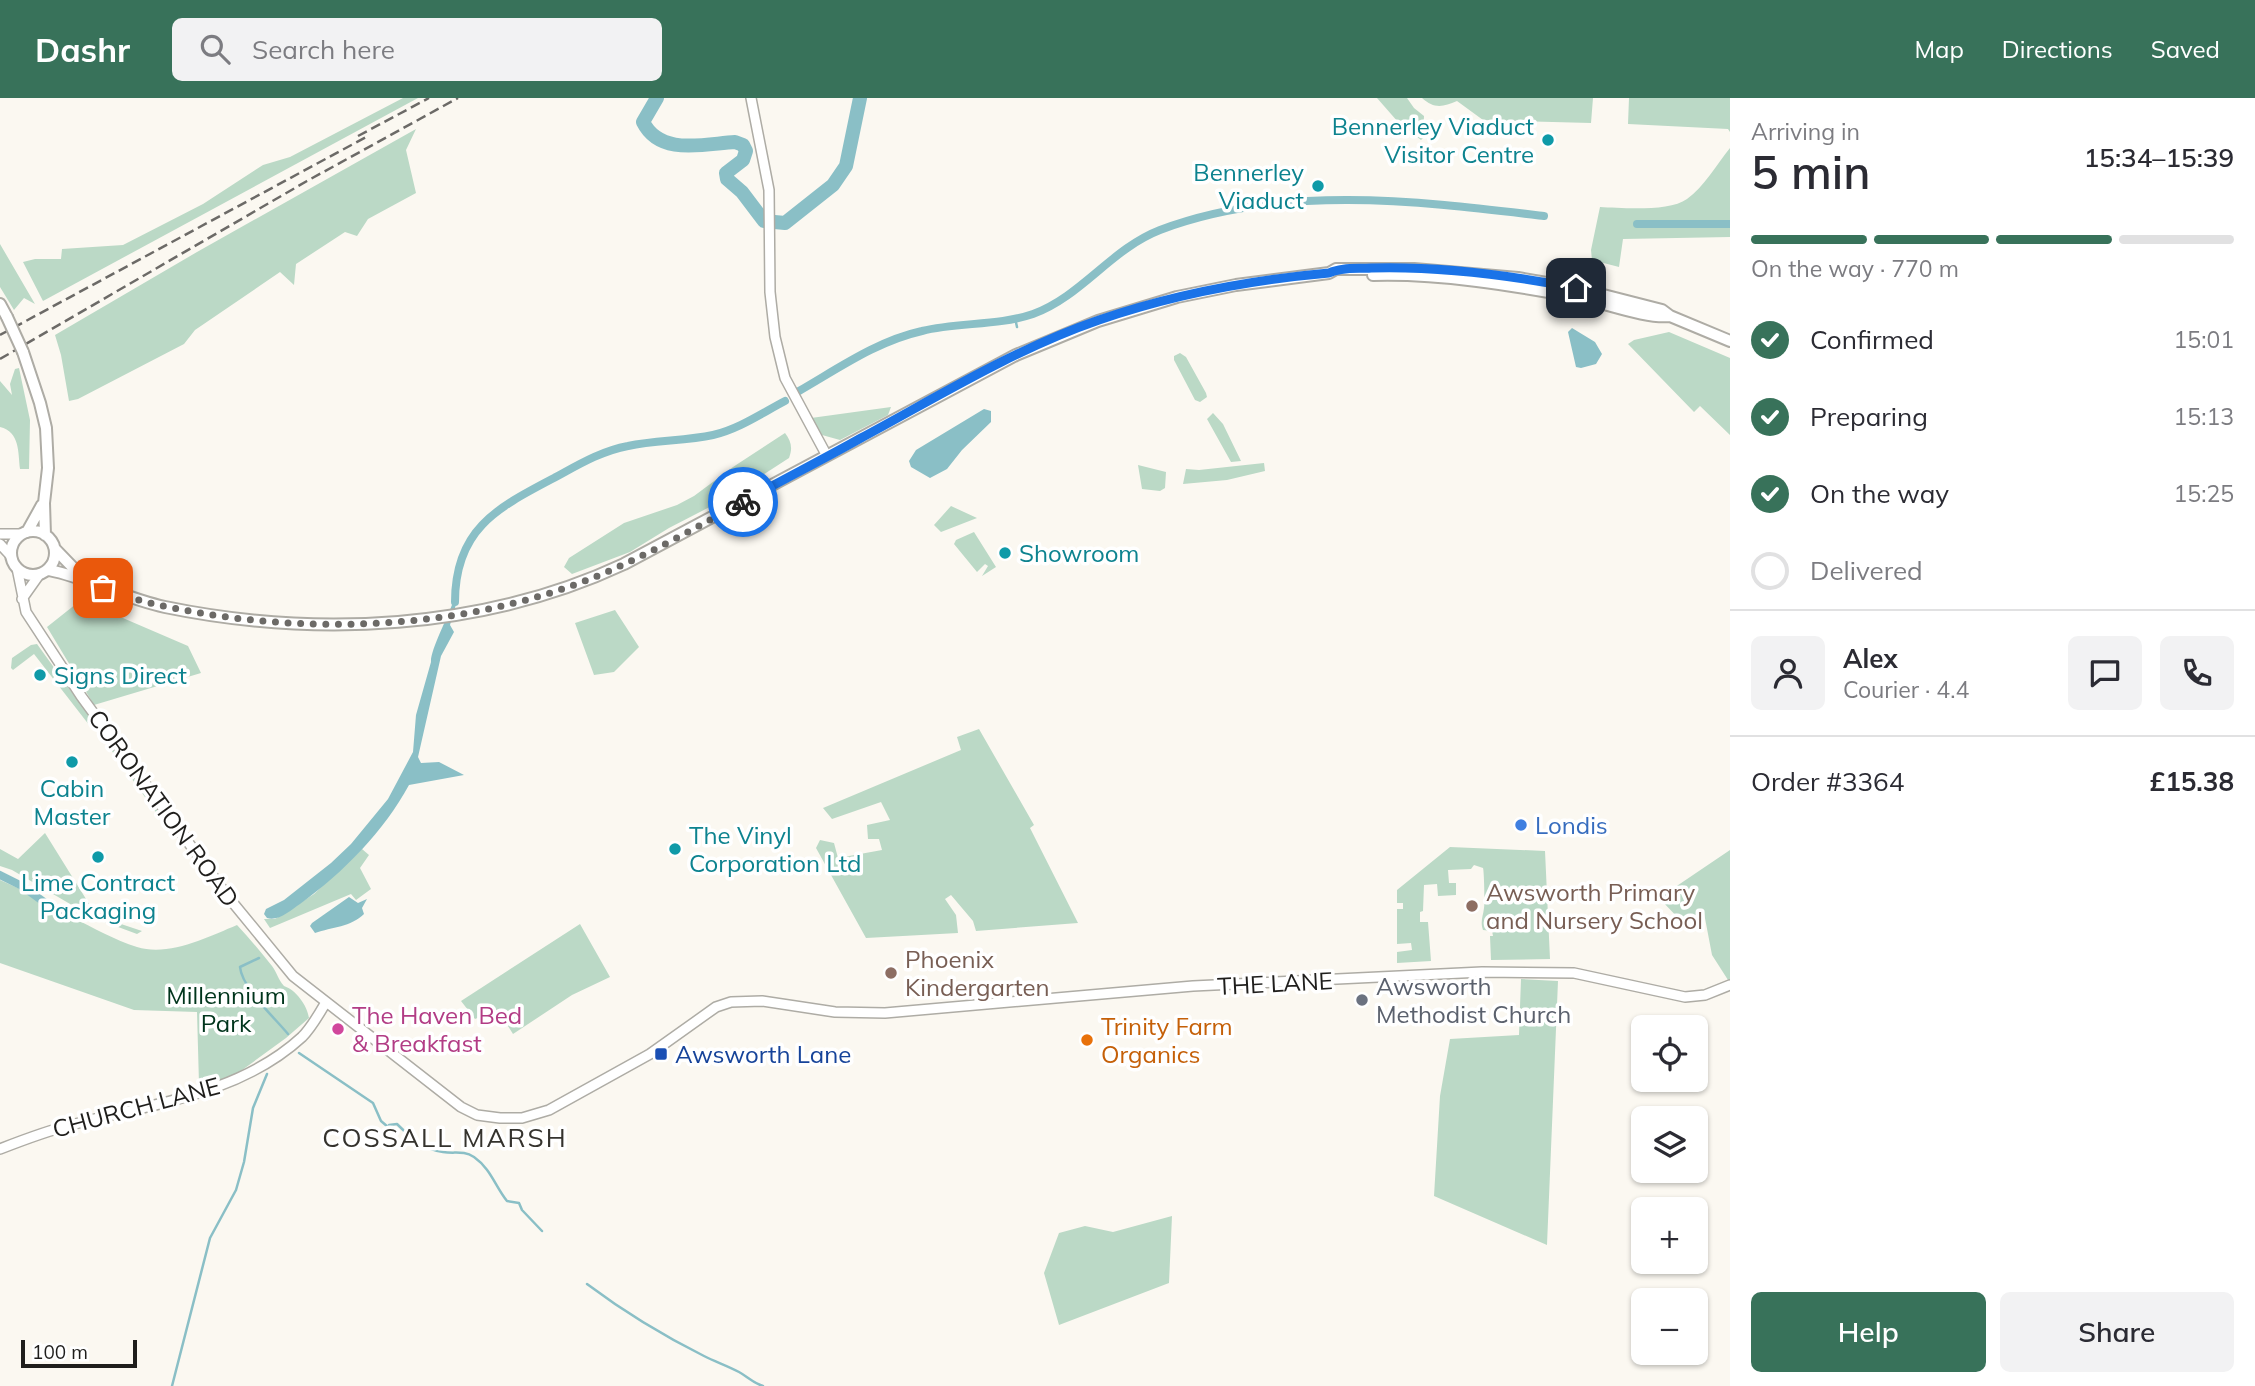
<!DOCTYPE html>
<html lang="en">
<head>
<meta charset="utf-8">
<style>
	body { margin:0; font-family:Mulish,sans-serif; background:#f2f2f3; color:#2b2b33; height:100vh; display:flex; flex-direction:column; font-size:26px; white-space:nowrap }
	* { box-sizing:border-box; margin:0 }
	p { font-size:23px; color:#7c7c81 }
	.icon { flex:none; width:38px; height:38px; fill:none; stroke:currentColor; stroke-width:2; stroke-linecap:round; stroke-linejoin:round }
	.map { position:relative; flex:1; overflow:hidden }
	.sheet { display:flex; flex-direction:column; background:#fff; width:525px }
	.sheet>* { flex:none }
	.buttons { position:absolute; left:1631px; top:917px; display:grid; gap:14px }
	.buttons a { display:grid; place-items:center; width:77px; height:77px; border-radius:10px; background:#fff; box-shadow:0 2px 5px #0004; font-size:35px }
	.scale { position:absolute; left:21px; bottom:18px; width:116px; box-sizing:border-box; padding-left:7px; border:4px solid #1f1e1c; border-top:0; font-size:19px; line-height:24px; white-space:nowrap; color:#1f1e1c; -webkit-text-stroke:5px #fff; paint-order:stroke }
	.pin { position:absolute; display:grid; place-items:center; width:60px; height:60px; color:#fff; margin:-30px; border-radius:14px; box-shadow:0 4px 10px #0006 }
	.courier { position:absolute; display:grid; place-items:center; width:70px; height:70px; margin:-35px; border:5px solid #1a73e8; border-radius:50%; background:#fff; color:#222; box-shadow:0 2px 9px #0007 }
	.overview em { font-style:normal; font-weight:600 }
	.overview div { display:flex; flex-direction:column-reverse }
	.overview { display:flex; align-items:center; justify-content:space-between; height:119px; padding:0 21px }
	h1 { font-size:46px; font-weight:600; line-height:52px }
	.bar { display:grid; grid-template-columns:repeat(4,1fr); gap:10px 7px; align-content:center; height:84px; padding:0 21px }
	.bar i { height:9px; border-radius:5px; background:#e1e1e2 }
	.bar .active { background:#38725a }
	.bar p { grid-column:span 4 }
	.line { display:flex; align-items:center; gap:18px; padding:0 21px; border-top:2px solid #e1e1e2 }
	.line div { flex:1 }
	.round { display:grid; place-items:center; flex:none; width:74px; height:74px; border-radius:10px; background:#f2f2f3 }
	ol { padding:0 21px; list-style:none }
	li { display:flex; align-items:center; gap:21px; height:77px }
	li p { margin-inline-start:auto }
	li .icon { padding:7px; border-radius:50%; background:#38725a; color:#fff; stroke-width:4 }
	li:last-child { color:#7c7c81 }
	li i { width:38px; height:38px; border:4px solid #e1e1e2; border-radius:50% }
	.cta { display:flex; gap:14px; margin-top:auto; padding:14px 21px }
	.cta a { flex:1; height:80px; border-radius:10px; background:#38725a; color:#fff; font-size:28px; font-weight:600; line-height:80px; text-align:center }
	.cta a+a { background:#f2f2f3; color:#2b2b33 }
	header { display:flex; align-items:center; gap:42px; box-sizing:border-box; height:98px; padding:0 35px; background:#38725a; color:#fff }
	header strong { font-size:33px }
	nav { display:flex; gap:38px; margin-inline-start:auto; font-size:24px }
	.search { width:490px; height:63px; background:#f2f2f3; display:flex; align-items:center; gap:18px; box-sizing:border-box; padding:0 24px; border-radius:10px; color:#7c7c81; font-size:26px }
	main { display:flex; flex:1; min-height:0 }
	.map>svg:first-child { display:block }
	.green { fill:#bbd9c6 }
	.water { fill:#8abfc6 }
	.lines { fill:none; stroke-linecap:round; stroke-linejoin:round }
	.stream { stroke:#8abfc6; stroke-width:2.5 }
	.canal { stroke:#8abfc6; stroke-width:8 }
	.river { stroke:#8abfc6; stroke-width:14 }
	.tertiary-casing { stroke:#aeaca5; stroke-width:12 }
	.primary-casing { stroke:#aeaca5; stroke-width:14 }
	.tertiary { stroke:#fff; stroke-width:9 }
	.primary { stroke:#fff; stroke-width:10 }
	.rail { stroke:#6c6a67; stroke-width:2.5; stroke-dasharray:10 5; stroke-linecap:butt }
	.primary-bridge-casing { stroke:#aeaca5; stroke-width:14; stroke-linecap:butt }
	.primary-bridge { stroke:#fff; stroke-width:10 }
	.done { stroke:#6c6a67; stroke-width:7; stroke-dasharray:0 12.6 }
	.route { stroke:#1a73e8; stroke-width:9 }
	.culture-dot { fill:#0f9aa8; stroke:#fff; stroke-width:2.5 }
	.shop-dot { fill:#3f7fe0; stroke:#fff; stroke-width:2.5 }
	.education-dot { fill:#8d6e63; stroke:#fff; stroke-width:2.5 }
	.worship-dot { fill:#6b7280; stroke:#fff; stroke-width:2.5 }
	.hotel-dot { fill:#d1479c; stroke:#fff; stroke-width:2.5 }
	.food-dot { fill:#e8710a; stroke:#fff; stroke-width:2.5 }
	.transit-dot { fill:#1a4fb4; stroke:#fff; stroke-width:2.5 }
	.labels { text-anchor:middle; dominant-baseline:central; stroke-width:7; stroke-linejoin:round; paint-order:stroke }
	.culture-label { font-size:24px; fill:#0d838f; stroke:#fff; text-anchor:start }
	.street-label { font-size:24px; fill:#1f1e1c; stroke:#fff }
	.shop-label { font-size:24px; fill:#366cbe; stroke:#fff; text-anchor:start }
	.education-label { font-size:24px; fill:#785e54; stroke:#fff; text-anchor:start }
	.worship-label { font-size:24px; fill:#5b616d; stroke:#fff; text-anchor:start }
	.park-label { font-size:24px; fill:#00351c; stroke:#fff }
	.hotel-label { font-size:24px; fill:#b23c85; stroke:#fff; text-anchor:start }
	.food-label { font-size:24px; fill:#c56008; stroke:#fff; text-anchor:start }
	.transit-label { font-size:24px; fill:#164399; stroke:#fff; text-anchor:start }
	.neighbourhood-label { font-size:26px; letter-spacing:2px; fill:#35332e; stroke:#fff }
</style>
</head>
<body>
<header>
<strong>Dashr</strong>
<div class="search"><svg class="icon" aria-label="search" viewBox="0 0 24 24"><circle cx="10" cy="10" r="6"/><path d="M15 15l6 6"/></svg>Search here</div>
<nav><a>Map</a><a>Directions</a><a>Saved</a></nav>
</header>
<main>
<div class="map">
<svg width="1730" height="1288" viewBox="0 0 1730 1288">
	<rect width="100%" height="100%" fill="#fbf8f1"/>
	<path class="green" d="M 403,0 L 418,0 L 43,203 L 23,164 L 35,161 L 61,161 L 62,151 L 123,147 L 203,106 L 263,67 L 290,59 Z
		M 1377,0 L 1407,0 L 1414,10 L 1424,18 L 1423,40 L 1421,42 L 1398,24 Z
		M 1422,0 L 1593,0 L 1591,25 L 1483,22 L 1457,3 C 1443,9 1434,11 1422,0 Z
		M 1629,0 L 1730,0 L 1730,34 L 1728,31 L 1628,26 Z
		M 416,31 L 406,52 L 416,95 L 368,121 L 357,138 L 345,134 L 296,166 L 294,187 L 280,174 L 195,232 L 184,246 L 78,301 L 69,303 L 61,257 L 55,237 L 197,154 Z
		M 1730,50 L 1730,139 L 1623,141 L 1619,169 L 1592,162 L 1591,152 L 1600,109 C 1622,110 1669,114 1687,101 C 1704,89 1717,66 1730,50 Z
		M 0,146 L 35,206 L 24,200 L 14,212 L 0,189 Z
		M 1669,234 L 1730,260 L 1730,337 L 1700,308 L 1694,314 L 1628,246 L 1634,242 Z
		M 1180,255 L 1186,259 L 1206,295 L 1207,299 L 1200,304 L 1195,302 L 1174,262 L 1174,258 Z
		M 19,270 L 30,322 L 29,371 L 20,371 C 18,354 20,334 0,329 L 0,283 L 12,297 L 10,286 L 15,271 Z
		M 891,309 L 888,317 L 840,342 L 822,337 L 811,320 Z
		M 1213,315 L 1223,326 L 1241,363 L 1231,364 L 1207,321 Z
		M 785,335 C 791,343 793,350 789,360 L 729,399 L 669,430 L 630,454 L 572,476 L 564,469 L 569,460 L 624,425 L 677,407 L 694,398 L 733,369 Z
		M 1264,365 L 1265,373 L 1227,382 L 1183,386 L 1186,371 L 1199,372 Z
		M 1138,367 L 1166,374 L 1165,390 L 1160,393 L 1142,391 Z
		M 951,408 L 977,420 L 941,434 L 934,427 Z
		M 974,434 L 996,469 L 982,478 L 988,468 L 985,466 L 977,474 L 954,446 L 956,442 Z
		M 81,502 L 188,548 L 201,575 L 94,607 L 47,529 Z
		M 615,512 L 639,549 L 614,574 L 594,577 L 575,525 Z
		M 37,546 L 175,737 L 173,738 L 96,631 L 93,632 L 34,556 L 13,572 L 11,570 L 12,560 L 31,547 Z
		M 979,631 L 1034,727 L 1030,730 L 1078,825 L 976,833 L 973,823 L 951,797 L 945,801 L 956,817 L 958,835 L 866,840 L 816,750 L 820,742 L 834,745 L 838,760 L 882,752 L 879,741 L 868,741 L 867,727 L 890,722 L 881,704 L 832,721 L 823,710 L 961,652 L 957,639 Z
		M 45,735 L 91,809 L 112,823 L 142,833 L 137,836 L 94,820 L 12,772 L 0,768 L 0,751 L 18,761 Z
		M 1450,749 L 1545,753 L 1550,861 L 1491,862 L 1490,838 L 1493,838 L 1492,833 L 1483,832 C 1480,823 1483,819 1484,810 C 1485,805 1484,772 1483,770 L 1474,767 L 1471,771 L 1448,772 L 1449,785 L 1456,785 L 1456,797 L 1438,798 L 1437,786 L 1424,787 L 1423,813 L 1420,814 L 1420,824 L 1428,824 L 1431,863 L 1397,865 L 1397,854 L 1412,852 L 1411,845 L 1397,846 L 1397,811 L 1403,811 L 1403,805 L 1397,805 L 1397,792 Z
		M 362,751 L 369,757 L 360,770 L 371,791 L 356,802 L 351,796 L 270,830 L 264,821 L 275,821 L 314,796 Z
		M 1730,752 L 1730,882 L 1728,882 L 1712,857 L 1704,815 L 1684,826 L 1659,800 Z
		M 0,782 L 20,791 L 62,820 L 72,819 C 93,830 115,842 137,849 C 169,859 208,839 237,827 C 249,840 261,854 272,868 C 277,875 278,881 284,888 C 296,892 307,907 309,920 L 286,940 L 238,975 L 223,981 L 199,986 L 197,914 L 134,912 L 0,865 Z
		M 580,826 L 610,879 L 572,897 L 513,936 L 503,920 L 494,913 L 475,921 L 461,903 Z
		M 1521,881 L 1558,883 L 1547,1147 L 1434,1098 L 1440,998 L 1450,941 L 1519,937 Z
		M 1172,1118 L 1169,1185 L 1059,1227 L 1044,1175 L 1059,1135 L 1085,1128 L 1113,1134 Z"/>
	<path class="water" d="M 1572,230 L 1595,244 L 1602,256 L 1596,266 L 1581,270 L 1576,269 L 1568,234 Z
		M 984,311 L 991,313 L 991,324 L 962,352 L 947,371 L 930,380 L 911,369 L 909,363 L 916,352 Z
		M 457,503 L 450,527 L 454,534 L 441,558 L 418,659 L 421,665 L 439,664 L 464,677 L 409,687 C 384,733 343,775 300,806 C 291,812 278,824 267,820 L 264,816 L 266,811 L 284,802 L 331,765 L 351,746 L 388,701 L 413,654 L 416,617 L 431,564 C 430,553 448,519 453,504 Z
		M 349,799 L 358,805 L 367,801 L 362,810 L 364,816 C 351,829 332,829 315,835 L 310,828 L 312,825 Z"/>
	<g class="lines">
		<path class="stream" d="M 1015,220 L 1017,229
			M 259,860 L 240,869 C 242,890 274,919 288,936
			M 299,955 L 373,1005 L 381,1023 L 388,1029 L 389,1027 L 397,1026 C 411,1040 423,1051 443,1054 C 455,1056 463,1052 474,1059 C 491,1071 495,1088 507,1103 L 519,1105 L 522,1112 L 542,1133
			M 587,1186 C 623,1213 664,1238 704,1258 C 716,1264 728,1268 739,1274 C 748,1279 753,1285 763,1288
			M 172,1288 L 210,1140 L 236,1092 L 244,1064 L 253,1010 L 267,976"/>
		<path class="canal" d="M 1637,126 L 1730,126
			M 799,293 C 839,270 877,243 922,233 C 958,224 998,228 1033,216 C 1082,198 1111,151 1160,132 C 1282,86 1418,103 1544,118
			M 455,504 C 455,431 497,410 554,380 C 578,367 601,353 628,348 C 655,342 685,343 713,337 C 739,331 762,315 785,303
			M 0,777 L 22,788 L 66,820"/>
		<path class="river" d="M 657,0 L 643,24 C 660,58 703,46 735,44 L 743,47 L 746,53 L 743,62 L 726,75 L 727,81 L 742,94 L 764,123 L 785,125 L 833,87 L 846,68 L 860,0"/>
		<defs>
			<path id="tertiary" d="M 751,0 L 769,92 L 770,194 L 775,239 L 785,280 L 827,358
				M 0,436 L 22,436
				M 0,446 L 11,458
				M 17,470 L 26,514 L 81,598 L 229,800 L 293,878 L 461,1009 L 477,1017 L 500,1020 L 522,1020 L 549,1012 L 650,956 L 716,909 L 731,904 L 762,903 L 835,914 L 885,915 L 1193,888 L 1482,874 L 1574,875 L 1685,899 L 1705,897 L 1730,887
				M 22,501 L 39,477
				M 0,1051 C 23,1042 46,1033 71,1027 C 150,1006 239,997 302,939 C 312,929 319,916 326,904"/>
			<path id="primary" d="M 1373,177 C 1439,175 1511,187 1576,199 C 1603,204 1646,221 1670,218
				M 0,206 L 7,219
				M 23,254 L 40,305 L 46,330 L 48,370 L 44,405 L 45,437
				M11 455a22 22 0 1 1 44 0a22 22 0 1 1-44 0Z
				M 27,434 L 42,407
				M 55,451 L 82,479
				M 49,472 C 89,480 123,500 165,509 C 316,540 483,532 624,466 L 1016,257 L 1098,223 L 1177,199 L 1236,187 L 1329,175 L 1336,171 L 1414,171 L 1518,180 L 1576,190 L 1662,212 L 1670,218 L 1730,243"/>
		</defs>
		<use href="#tertiary" class="tertiary-casing"/>
		<use href="#primary" class="primary-casing"/>
		<use href="#tertiary" class="tertiary"/>
		<use href="#primary" class="primary"/>
		<path class="rail" d="M 358,38 L 429,0
			M 0,237 L 368,38
			M 0,261 L 307,83 L 458,0"/>
		<defs>
			<path id="primary-bridge" d="M 7,219 L 23,254"/>
		</defs>
		<use href="#primary-bridge" class="primary-bridge-casing"/>
		<use href="#primary-bridge" class="primary-bridge"/>
	</g>
	<g class="lines">
		<path class="done" d="M 103,490 C 134,503 167,509 200,515 C 326,536 462,529 582,484 C 638,463 691,432 743,404"/>
		<path class="route" d="M 743,404 C 782,382 822,362 861,340 C 939,298 1015,251 1099,222 C 1174,196 1250,182 1329,175 C 1341,169 1357,171 1371,170 C 1440,168 1509,177 1576,190"/>
	</g>
	<g class="culture-dot">
		<circle cx="1548" cy="42" r="7"/>
		<circle cx="1318" cy="88" r="7"/>
		<circle cx="1005" cy="455" r="7"/>
		<circle cx="40" cy="577" r="7"/>
		<circle cx="72" cy="664" r="7"/>
		<circle cx="675" cy="751" r="7"/>
		<circle cx="98" cy="759" r="7"/>
	</g>
	<circle class="shop-dot" cx="1521" cy="727" r="7"/>
	<g class="education-dot">
		<circle cx="1472" cy="808" r="7"/>
		<circle cx="891" cy="875" r="7"/>
	</g>
	<circle class="worship-dot" cx="1362" cy="902" r="7"/>
	<circle class="hotel-dot" cx="338" cy="931" r="7"/>
	<circle class="food-dot" cx="1087" cy="942" r="7"/>
	<rect class="transit-dot" x="654" y="949" width="14" height="14" rx="3.5"/>
	<g class="labels">
		<g class="culture-label">
			<text x="1534" y="28" text-anchor="end">Bennerley Viaduct<tspan x="1534" dy="28">Visitor Centre</tspan></text>
			<text x="1304" y="74" text-anchor="end">Bennerley<tspan x="1304" dy="28">Viaduct</tspan></text>
			<text x="1019" y="455">Showroom</text>
			<text x="54" y="577">Signs Direct</text>
			<text x="72" y="690" text-anchor="middle">Cabin<tspan x="72" dy="28">Master</tspan></text>
			<text x="689" y="737">The Vinyl<tspan x="689" dy="28">Corporation Ltd</tspan></text>
			<text x="98" y="784" text-anchor="middle">Lime Contract<tspan x="98" dy="28">Packaging</tspan></text>
		</g>
		<g class="street-label">
			<text transform="translate(164 710) rotate(54)">CORONATION ROAD</text>
			<text transform="translate(1275 885) rotate(-3)">THE LANE</text>
			<text transform="translate(136 1009) rotate(-15)">CHURCH LANE</text>
		</g>
		<g class="shop-label">
			<text x="1535" y="727">Londis</text>
		</g>
		<g class="education-label">
			<text x="1486" y="794">Awsworth Primary<tspan x="1486" dy="28">and Nursery School</tspan></text>
			<text x="905" y="861">Phoenix<tspan x="905" dy="28">Kindergarten</tspan></text>
		</g>
		<g class="worship-label">
			<text x="1376" y="888">Awsworth<tspan x="1376" dy="28">Methodist Church</tspan></text>
		</g>
		<g class="park-label">
			<text x="226" y="897">Millennium<tspan x="226" dy="28">Park</tspan></text>
		</g>
		<g class="hotel-label">
			<text x="352" y="917">The Haven Bed<tspan x="352" dy="28">&amp; Breakfast</tspan></text>
		</g>
		<g class="food-label">
			<text x="1101" y="928">Trinity Farm<tspan x="1101" dy="28">Organics</tspan></text>
		</g>
		<g class="transit-label">
			<text x="675" y="956">Awsworth Lane</text>
		</g>
		<g class="neighbourhood-label">
			<text x="445" y="1039">COSSALL MARSH</text>
		</g>
	</g>
</svg>
<div class="buttons">
<a><svg class="icon" aria-label="locate" viewBox="0 0 24 24"><circle cx="12" cy="12" r="6"/><path d="M12 2v4M12 18v4M2 12h4M18 12h4"/></svg></a>
<a><svg class="icon" aria-label="layers" viewBox="0 0 24 24"><path d="M12 4l9 5-9 5-9-5zM3 14l9 5 9-5"/></svg></a>
<a>+</a>
<a>−</a>
</div>
<div class="scale">100 m</div>
<div class="pin" style="left:103px;top:490px;background:#ea580c"><svg class="icon" aria-label="bag" viewBox="0 0 24 24"><path d="M5 8h14l-1 12H6zM9 8a3 3 0 0 1 6 0"/></svg></div>
<div class="pin" style="left:1576px;top:190px;background:#1f2937"><svg class="icon" aria-label="home" viewBox="0 0 24 24"><path d="M3 11l9-7 9 7M6 9v11h12V9"/></svg></div>
<div class="courier" style="left:743px;top:404px"><svg class="icon" aria-label="bike" viewBox="0 0 24 24"><circle cx="6" cy="16" r="4"/><circle cx="18" cy="16" r="4"/><path d="M6 16l4-8h5l3 8M10 8l3 8H6M13 5h3"/></svg></div>
</div>
<section class="sheet">
<div class="overview"><div><h1>5 min</h1><p>Arriving in</p></div><em>15:34–15:39</em></div>
<div class="bar"><i class="active"></i><i class="active"></i><i class="active"></i><i></i><p>On the way · 770 m</p></div>
<ol>
<li><svg class="icon" aria-label="check" viewBox="0 0 24 24"><path d="M5 12l5 5 9-10"/></svg>Confirmed<p>15:01</p></li>
<li><svg class="icon" aria-label="check" viewBox="0 0 24 24"><path d="M5 12l5 5 9-10"/></svg>Preparing<p>15:13</p></li>
<li><svg class="icon" aria-label="check" viewBox="0 0 24 24"><path d="M5 12l5 5 9-10"/></svg>On the way<p>15:25</p></li>
<li><i></i>Delivered</li>
</ol>
<div class="line" style="height:126px"><a class="round"><svg class="icon" aria-label="person" viewBox="0 0 24 24"><circle cx="12" cy="8" r="4"/><path d="M4 21q1-7 8-7t8 7"/></svg></a><div><b>Alex</b><p>Courier · 4.4</p></div><a class="round"><svg class="icon" aria-label="chat" viewBox="0 0 24 24"><path d="M4 5h16v11H9l-5 4z"/></svg></a><a class="round"><svg class="icon" aria-label="phone" viewBox="0 0 24 24"><path d="M5 4h4l2 5-3 2q2 4 5 5l2-3 5 2v4C11 20 4 13 5 4z"/></svg></a></div>
<div class="line" style="height:91px"><div>Order #3364</div><b>£15.38</b></div>
<div class="cta"><a>Help</a><a>Share</a></div>
</section>
</main>
</body>
</html>
